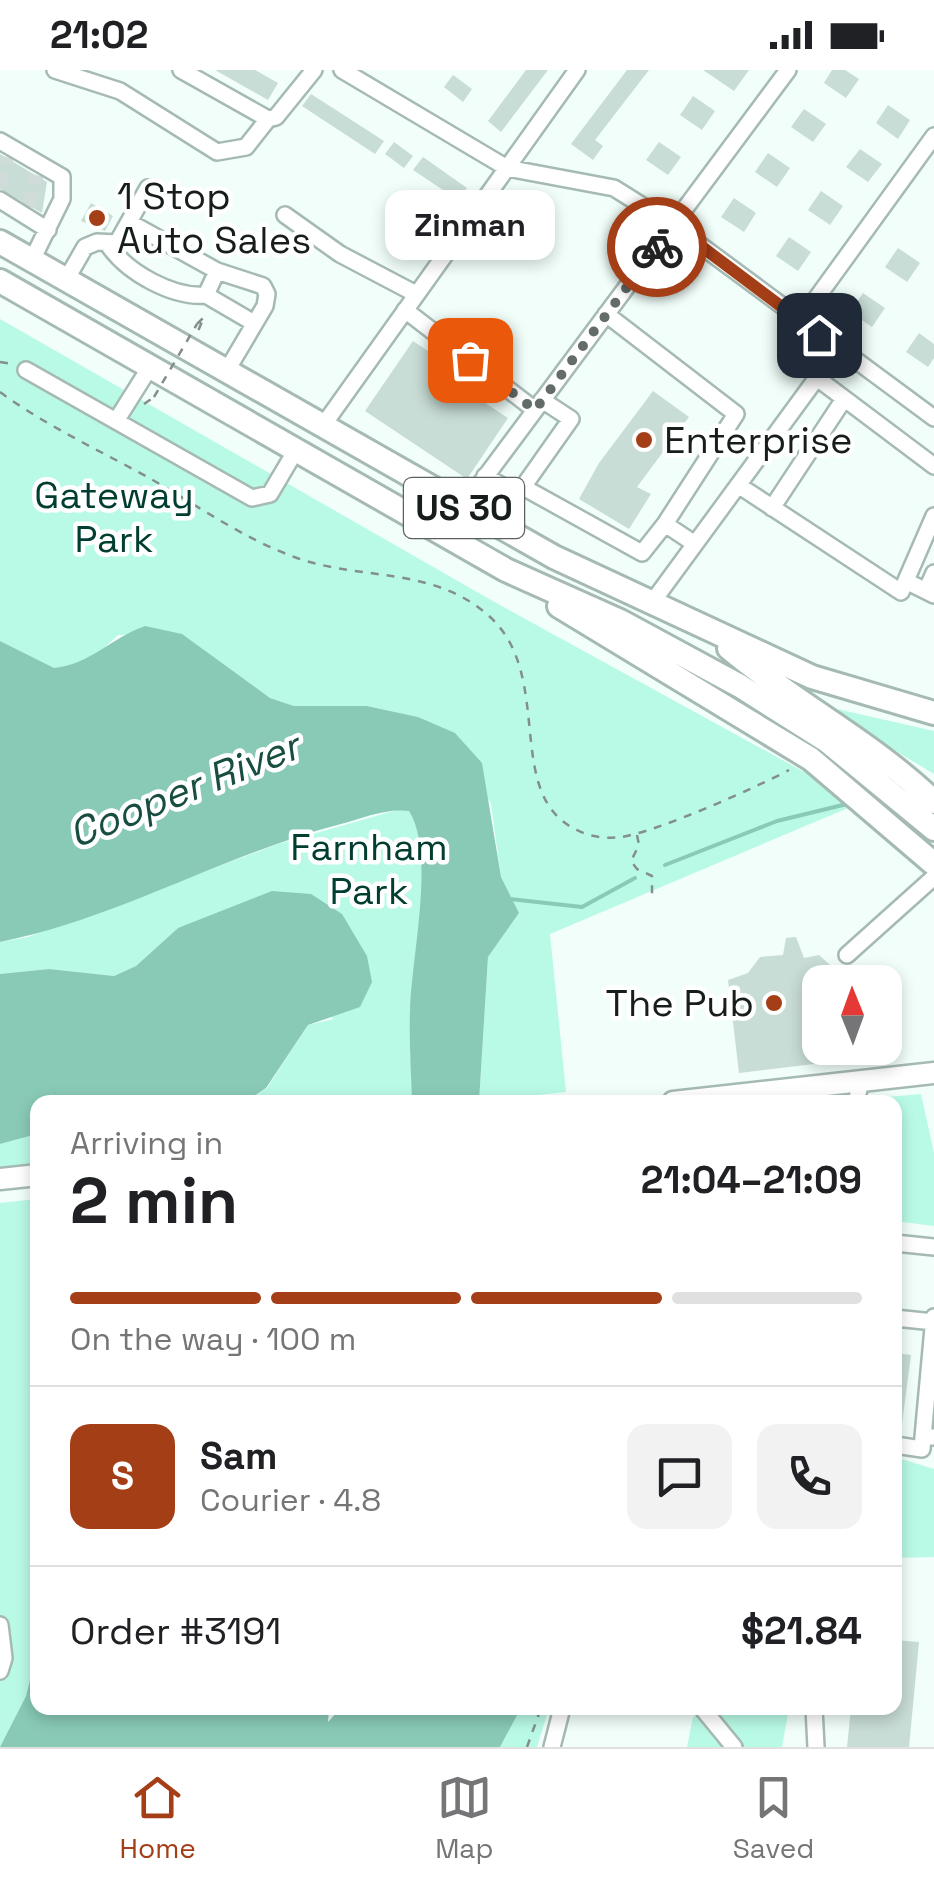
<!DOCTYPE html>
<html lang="en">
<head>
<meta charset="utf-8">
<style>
	body { margin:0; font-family:"Space Grotesk",sans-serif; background:#f2f2f2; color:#202124; height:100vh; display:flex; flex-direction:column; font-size:38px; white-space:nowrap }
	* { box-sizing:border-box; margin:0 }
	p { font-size:32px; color:#757577 }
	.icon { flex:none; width:55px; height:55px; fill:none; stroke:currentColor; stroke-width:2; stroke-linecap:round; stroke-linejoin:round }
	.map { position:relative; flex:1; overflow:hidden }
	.details { position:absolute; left:30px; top:1025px; width:872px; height:620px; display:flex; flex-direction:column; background:#fff; border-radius:20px; box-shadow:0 5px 15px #0003 }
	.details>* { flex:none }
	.needle { width:65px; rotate:359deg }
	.tools { position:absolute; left:802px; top:895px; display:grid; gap:20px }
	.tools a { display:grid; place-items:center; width:100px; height:100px; border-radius:20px; background:#fff; box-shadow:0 5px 15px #0003; font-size:50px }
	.pin { position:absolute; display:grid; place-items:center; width:85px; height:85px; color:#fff; margin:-42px; border-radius:20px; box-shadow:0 5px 15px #0006 }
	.courier { position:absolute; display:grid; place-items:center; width:100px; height:100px; margin:-50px; border:8px solid #a43e17; border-radius:50%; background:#fff; color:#222; box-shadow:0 2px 12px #0007 }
	.bubble { position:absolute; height:70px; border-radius:20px; background:#fff; box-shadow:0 5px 15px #0003; font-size:32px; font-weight:700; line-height:70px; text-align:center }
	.head em { font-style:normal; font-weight:700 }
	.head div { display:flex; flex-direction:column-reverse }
	.head { display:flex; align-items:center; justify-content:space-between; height:170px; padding:0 40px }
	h1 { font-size:65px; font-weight:700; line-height:75px }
	.bar { display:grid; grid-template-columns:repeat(4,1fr); gap:15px 10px; align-content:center; height:120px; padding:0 40px }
	.bar i { height:12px; border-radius:8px; background:#e0e0e0 }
	.bar .selected { background:#a43e17 }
	.bar p { grid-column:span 4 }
	.line { display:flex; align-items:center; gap:25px; padding:0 40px; border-top:2px solid #e0e0e0 }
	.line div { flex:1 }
	.round { display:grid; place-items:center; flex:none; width:105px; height:105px; border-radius:20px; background:#f2f2f2 }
	.status { display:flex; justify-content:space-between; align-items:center; height:70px; padding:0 50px; background:#fff; direction:ltr }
	.status svg { height:28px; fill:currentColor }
	.menu { display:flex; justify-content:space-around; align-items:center; height:140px; border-top:2px solid #e0e0e0; background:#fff; font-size:28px; color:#757577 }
	.menu a { display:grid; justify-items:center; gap:5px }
	.menu .selected { color:#a43e17 }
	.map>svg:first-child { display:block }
	.green { fill:#b9fae6 }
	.water { fill:#89cab7 }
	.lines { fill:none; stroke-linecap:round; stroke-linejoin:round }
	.stream { stroke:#89cab7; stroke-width:4 }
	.building { fill:#c8ddd6 }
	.minor-tunnel { stroke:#d0dcd9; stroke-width:15; stroke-dasharray:15 8; stroke-linecap:butt }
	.minor-casing { stroke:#a6bab4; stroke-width:20 }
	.major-casing { stroke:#a6bab4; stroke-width:25 }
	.highway-casing { stroke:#a6bab4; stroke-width:28 }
	.path { stroke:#848e8b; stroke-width:2.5; stroke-dasharray:8 8; stroke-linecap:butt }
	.minor { stroke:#fff; stroke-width:15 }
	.major { stroke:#fff; stroke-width:20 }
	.highway { stroke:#fff; stroke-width:22 }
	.path-bridge { stroke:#848e8b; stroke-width:2.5; stroke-dasharray:8 8; stroke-linecap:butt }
	.done { stroke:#636c69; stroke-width:10; stroke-dasharray:0 18 }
	.route { stroke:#a43e17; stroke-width:12 }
	.poi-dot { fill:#a43e17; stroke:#fff; stroke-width:4 }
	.labels { text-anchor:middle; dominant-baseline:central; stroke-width:9; stroke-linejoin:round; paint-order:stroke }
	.shield { fill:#fff; stroke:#5c615f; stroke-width:2.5 }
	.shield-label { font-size:35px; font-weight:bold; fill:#161d1b }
	.poi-label { font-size:38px; fill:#161d1b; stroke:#fff; text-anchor:start }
	.park-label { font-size:38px; fill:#013e31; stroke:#fff }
	.water-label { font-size:40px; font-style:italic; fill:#174e41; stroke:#fff }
</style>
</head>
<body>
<div class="status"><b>21:02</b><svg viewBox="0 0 49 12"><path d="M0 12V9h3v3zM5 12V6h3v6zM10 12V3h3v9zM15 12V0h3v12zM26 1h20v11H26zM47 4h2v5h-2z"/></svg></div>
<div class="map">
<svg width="934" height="1677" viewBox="0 0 934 1677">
	<rect width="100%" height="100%" fill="#f1fefa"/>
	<path class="green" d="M 0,249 L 498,534 L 817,709 L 848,738 L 550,864 L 566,1022 L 479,1031 L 488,887 L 519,843 L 501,808 L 491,733 L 418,647 L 367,636 L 294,636 L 270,628 L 182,565 L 118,565 L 92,589 L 54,599 L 0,571 Z
		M 837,639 L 934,661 L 934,704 L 843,649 Z
		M 397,740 L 409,741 C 438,788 411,885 410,940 C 410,970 411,1002 412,1032 L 245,1032 L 267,1018 L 308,955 L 334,949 L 178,858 L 136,896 L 114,906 L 49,899 L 0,904 L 0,872 L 28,867 L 278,774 Z
		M 921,1024 L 934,1083 L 934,1156 L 895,1151 L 895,1032 L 834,1032 Z
		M 37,1064 L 37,1105 L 0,1109 L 0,1074 Z
		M 37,1129 L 37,1581 L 26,1626 L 0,1677 L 0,1133 Z
		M 895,1387 L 934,1399 L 934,1487 L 895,1488 Z
		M 521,1638 L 549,1638 L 537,1677 L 500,1677 Z
		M 716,1638 L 789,1638 L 782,1677 L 687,1677 L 693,1647 Z"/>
	<path class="water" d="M 145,556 L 182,564 L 270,628 L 294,636 L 367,636 L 418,647 L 455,663 L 482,693 L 501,807 L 519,843 L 488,887 L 479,1032 L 412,1032 C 411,1002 409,970 410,940 C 411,889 436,784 409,741 C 386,738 363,748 341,754 C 225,784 119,848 0,872 L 0,571 L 54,598 C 91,594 111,568 145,556 Z
		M 272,821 L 311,824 L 342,844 L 367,886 L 372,912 L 360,937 L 308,955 L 266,1018 L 245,1032 L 38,1032 L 37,1064 L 0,1074 L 0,904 L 49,899 L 114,906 L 136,896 L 178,858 Z
		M 37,1581 L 38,1638 L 329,1638 L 328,1652 L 341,1638 L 521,1638 L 500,1677 L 0,1677 L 26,1626 Z"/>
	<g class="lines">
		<path class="stream" d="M 665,795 L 777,751 L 851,733
			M 510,829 L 582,837 L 635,808"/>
	</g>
	<path class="building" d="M 215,0 L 255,0 L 278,13 L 268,30 Z
		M 526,0 L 548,0 L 501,62 L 488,51 Z
		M 627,0 L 649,0 L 595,70 L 603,76 L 593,90 L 571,74 Z
		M 703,0 L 749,0 L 734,21 Z
		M 832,0 L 845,0 L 859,9 L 846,28 L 824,13 Z
		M 453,5 L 472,19 L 463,32 L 444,17 Z
		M 311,24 L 384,71 L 375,84 L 302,36 Z
		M 693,26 L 715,41 L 702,60 L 680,45 Z
		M 888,35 L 910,50 L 898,69 L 876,53 Z
		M 804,39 L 826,54 L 813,72 L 791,57 Z
		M 394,72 L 413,86 L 404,98 L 385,84 Z
		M 659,72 L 681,87 L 668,105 L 646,90 Z
		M 860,79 L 882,94 L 868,112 L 846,97 Z
		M 768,83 L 790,98 L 777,117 L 755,102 Z
		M 0,84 L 47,112 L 42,143 L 0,119 Z
		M 423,87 L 467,118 L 458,130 L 413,100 Z
		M 821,121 L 843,136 L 830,155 L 808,140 Z
		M 734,128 L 756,143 L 744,162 L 721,147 Z
		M 91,133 L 113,146 L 105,161 L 81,151 Z
		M 789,167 L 811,182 L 798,201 L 776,186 Z
		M 898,178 L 920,193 L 907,212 L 885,197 Z
		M 863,223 L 885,238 L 872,257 L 850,242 Z
		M 919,263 L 934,274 L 934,288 L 928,297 L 906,282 Z
		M 413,271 L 467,307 L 461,317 L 508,348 L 467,409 L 365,341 Z
		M 653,321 L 689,347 L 637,417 L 651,424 L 629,459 L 579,429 L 599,393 Z
		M 796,867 L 804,888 L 819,885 L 842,906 L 837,912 L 820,912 L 816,935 L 822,993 L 739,1003 L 728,910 L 748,903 L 760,887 L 783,885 L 786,868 Z
		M 895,1283 L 911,1285 L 902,1354 L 895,1353 Z
		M 895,1570 L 919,1572 L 909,1677 L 847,1677 L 851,1638 L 895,1638 Z"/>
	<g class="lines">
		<path class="minor-tunnel" d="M 0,116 L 6,87
			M 30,137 L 36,105"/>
		<defs>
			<path id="minor" d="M 55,0 L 120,21 L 217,82 L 246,77 L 268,49
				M 181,0 L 268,49 L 276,47 L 314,0
				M 342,0 L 507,98 L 614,118 L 673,155 L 934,348
				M 0,71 L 62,107 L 62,129 L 32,190
				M 0,130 L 48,160
				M 285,145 L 340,184 L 416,224
				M 129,152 L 217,201 L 263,216 L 267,224 L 265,236 L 226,302
				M 109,176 C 128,203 173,228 206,225 L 217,201
				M 66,210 L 85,177 L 97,172 L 117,173 L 148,118
				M 206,225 L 254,253
				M 405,240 L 535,340
				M 606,244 L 736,344 L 665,454
				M 800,251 L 934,66
				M 26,300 L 252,428 L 270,424 L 296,380
				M 817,308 L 934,396
				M 542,330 L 571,349 L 523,417 L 642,483 L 665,454 L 695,474
				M 116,351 L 150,297
				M 322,357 L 577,0
				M 485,406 L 511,421 L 523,417
				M 738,415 L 901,522 L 934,446
				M 463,437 L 788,0
				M 772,438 L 844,329
				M 906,511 L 934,525
				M 926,521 L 934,503
				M 651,534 L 838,279
				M 847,885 L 934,807
				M 856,1032 L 861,1011
				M 895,1173 L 934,1177
				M 934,1247 L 923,1367 L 934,1367
				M 895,1248 L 934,1252
				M 895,1375 L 922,1379 L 923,1367
				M 0,1555 L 4,1588 L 0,1601
				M 702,1638 L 734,1677
				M 814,1638 L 816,1677
				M 552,1677 L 562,1638"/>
			<path id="major" d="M 673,1032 L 934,1003
				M 0,1109 L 38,1105"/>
			<path id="highway" d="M 0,172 L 554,487 L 812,607 L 934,643
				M 0,211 L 506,500 L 620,551 L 740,616 L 827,671 L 934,759
				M 559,536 L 811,689 L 934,794
				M 729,578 C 794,633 872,672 934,732"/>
		</defs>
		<use href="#minor" class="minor-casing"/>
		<use href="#major" class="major-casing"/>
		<use href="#highway" class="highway-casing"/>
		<path class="path" d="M 197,254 L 204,247 L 198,261
			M 0,292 L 13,294
			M 0,322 C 46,356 101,381 151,409 C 198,436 246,470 297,488 C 363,511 433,496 489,546 C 556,606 502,725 577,760 C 590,767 607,769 621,767 C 657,762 755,718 789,700
			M 144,334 L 154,327
			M 637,765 L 639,775 L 631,791 L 637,799 L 652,806 L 652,828
			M 527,1677 L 541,1638"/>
		<use href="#minor" class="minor"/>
		<use href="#major" class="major"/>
		<use href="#highway" class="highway"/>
		<path class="path-bridge" d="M 154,327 L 197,254"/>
	</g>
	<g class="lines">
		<path class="done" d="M 470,290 L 535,340 L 657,177"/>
		<path class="route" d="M 657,177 L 673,155 L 819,265"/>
	</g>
	<g class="poi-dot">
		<circle cx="97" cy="148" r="10"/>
		<circle cx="644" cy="370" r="10"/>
		<circle cx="774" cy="933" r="10"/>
	</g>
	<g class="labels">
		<rect class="shield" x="404" y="408" width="120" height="60" rx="8"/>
		<g class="shield-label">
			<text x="464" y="438">US 30</text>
		</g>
		<g class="poi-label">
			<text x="117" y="126">1 Stop<tspan x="117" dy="44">Auto Sales</tspan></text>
			<text x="664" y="370">Enterprise</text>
			<text x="754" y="933" text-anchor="end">The Pub</text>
		</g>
		<g class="park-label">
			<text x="114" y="425">Gateway<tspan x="114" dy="44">Park</tspan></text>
			<text x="369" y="777">Farnham<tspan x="369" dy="44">Park</tspan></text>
		</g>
		<g class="water-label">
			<text transform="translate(184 720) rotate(-22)">Cooper River</text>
		</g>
	</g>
</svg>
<div class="tools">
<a><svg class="needle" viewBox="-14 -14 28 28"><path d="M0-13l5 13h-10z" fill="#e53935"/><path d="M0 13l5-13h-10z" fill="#757577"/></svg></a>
</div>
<div class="pin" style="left:470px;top:290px;background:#ea580c"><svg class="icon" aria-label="bag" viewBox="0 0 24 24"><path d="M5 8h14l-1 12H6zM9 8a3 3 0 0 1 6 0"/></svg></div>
<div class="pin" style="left:819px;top:265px;background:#1f2937"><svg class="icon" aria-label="home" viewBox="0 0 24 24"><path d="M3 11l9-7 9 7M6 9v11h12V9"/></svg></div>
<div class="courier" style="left:657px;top:177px"><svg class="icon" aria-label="bike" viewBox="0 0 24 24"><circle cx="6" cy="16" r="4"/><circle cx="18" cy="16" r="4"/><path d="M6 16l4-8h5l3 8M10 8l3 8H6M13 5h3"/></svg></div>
<div class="bubble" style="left:385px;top:120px;width:170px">Zinman</div>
<section class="details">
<div class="head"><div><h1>2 min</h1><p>Arriving in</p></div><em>21:04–21:09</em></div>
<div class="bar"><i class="selected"></i><i class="selected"></i><i class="selected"></i><i></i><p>On the way · 100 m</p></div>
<div class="line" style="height:180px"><b class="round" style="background:#a43e17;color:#fff">S</b><div><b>Sam</b><p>Courier · 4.8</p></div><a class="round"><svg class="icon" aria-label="chat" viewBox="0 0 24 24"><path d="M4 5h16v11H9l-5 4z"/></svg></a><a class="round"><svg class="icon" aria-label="phone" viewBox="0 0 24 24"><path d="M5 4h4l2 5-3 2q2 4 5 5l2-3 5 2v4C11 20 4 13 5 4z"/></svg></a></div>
<div class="line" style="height:130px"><div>Order #3191</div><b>$21.84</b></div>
</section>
</div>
<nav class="menu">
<a class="selected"><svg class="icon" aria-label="home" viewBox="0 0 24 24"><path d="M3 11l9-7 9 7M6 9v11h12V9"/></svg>Home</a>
<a><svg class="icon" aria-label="map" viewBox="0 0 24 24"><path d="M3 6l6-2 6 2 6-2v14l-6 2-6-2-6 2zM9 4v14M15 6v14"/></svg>Map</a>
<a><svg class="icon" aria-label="saved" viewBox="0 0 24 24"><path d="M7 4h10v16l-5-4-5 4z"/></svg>Saved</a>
</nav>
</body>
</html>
